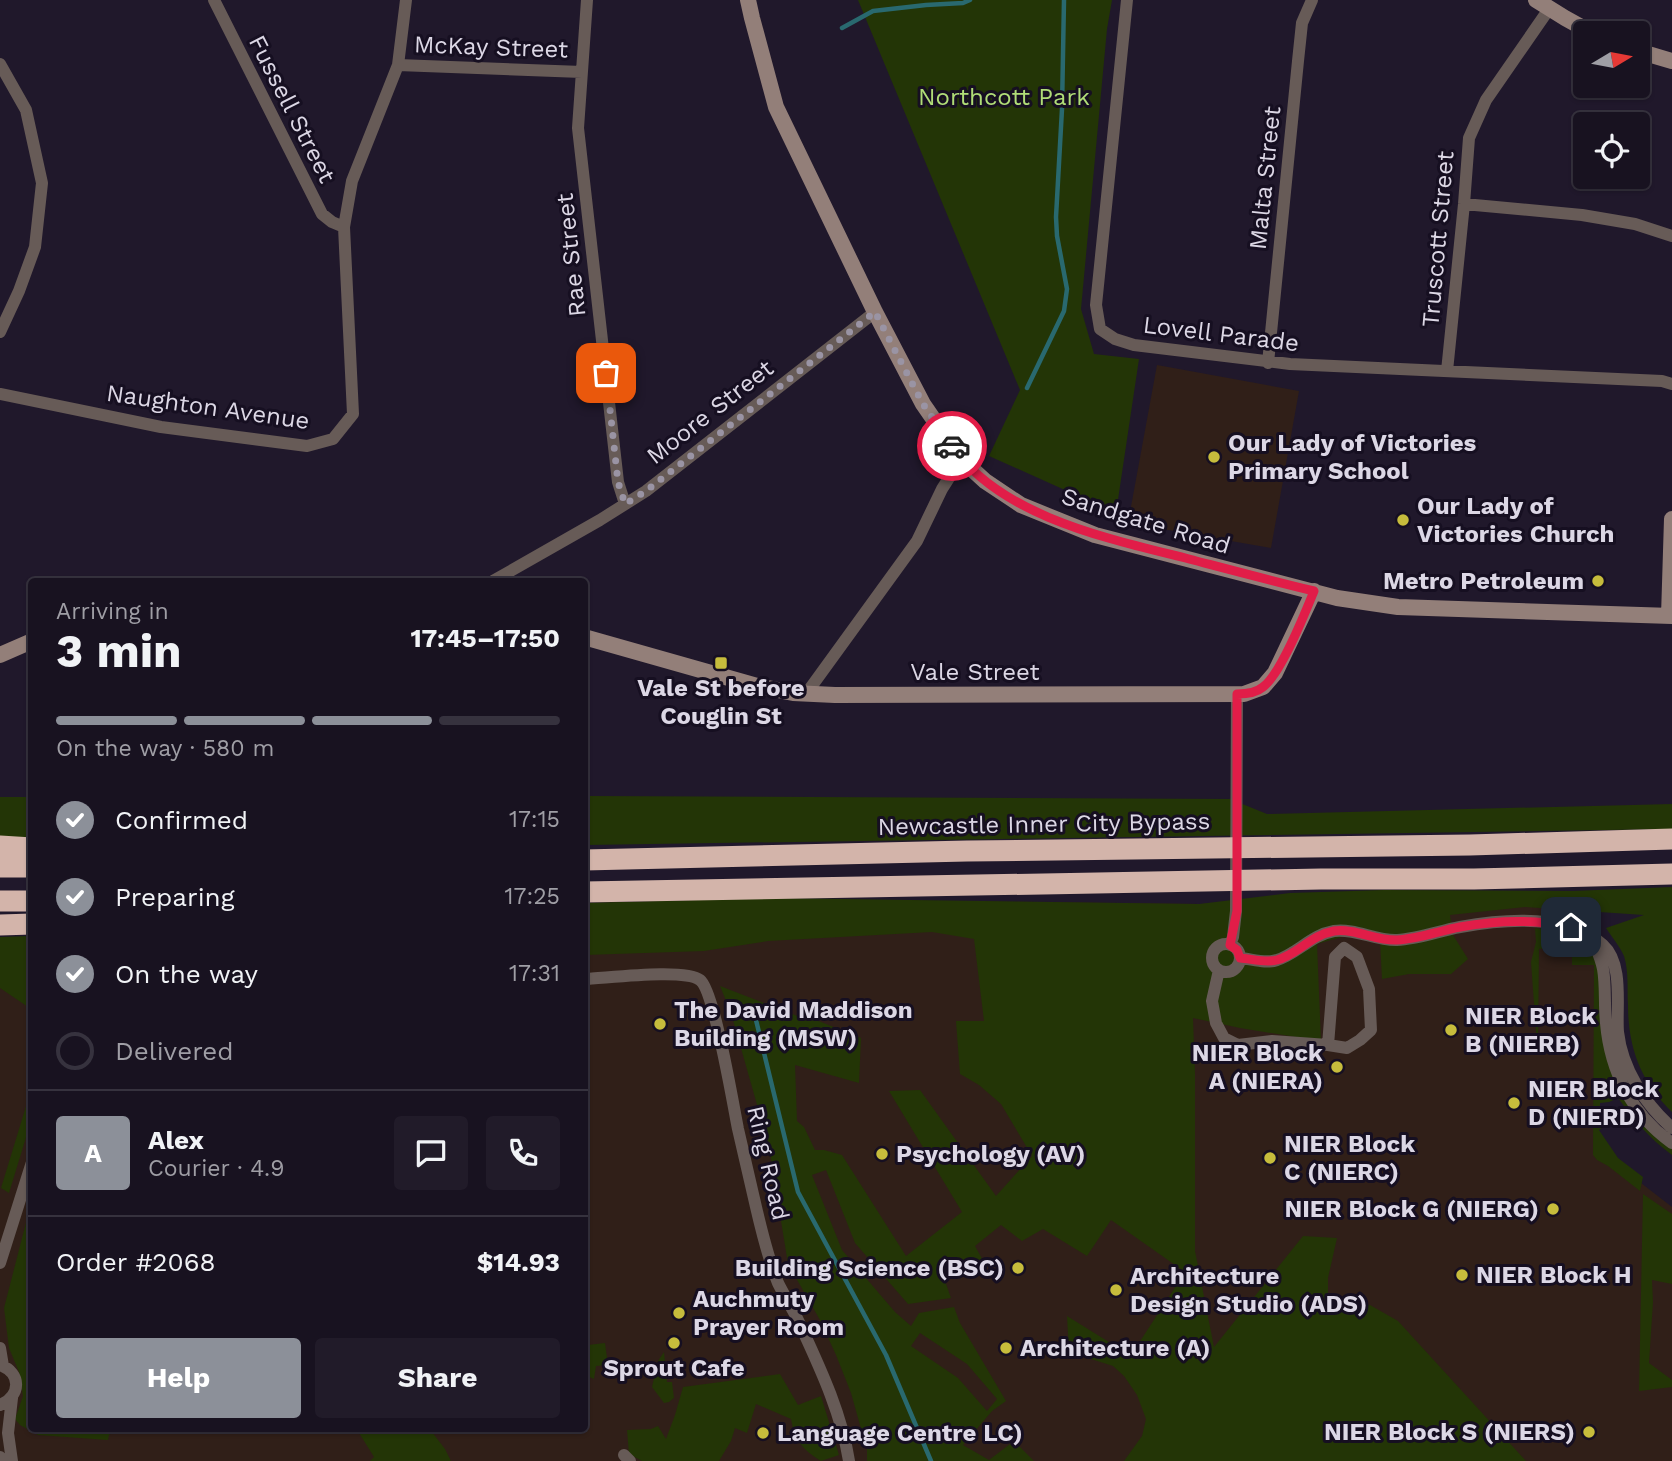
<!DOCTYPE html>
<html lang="en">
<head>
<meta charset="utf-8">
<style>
	body { margin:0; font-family:"Work Sans",sans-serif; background:#211b29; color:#f1f3f6; height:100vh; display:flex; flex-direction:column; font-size:26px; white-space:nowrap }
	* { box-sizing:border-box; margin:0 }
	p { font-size:23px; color:#9f9ea5 }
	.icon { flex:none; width:38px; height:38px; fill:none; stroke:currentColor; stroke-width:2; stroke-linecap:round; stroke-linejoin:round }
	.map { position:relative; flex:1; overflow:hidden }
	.sheet { position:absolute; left:28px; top:578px; width:560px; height:854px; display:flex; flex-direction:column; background:#181220; border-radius:7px; box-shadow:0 2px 5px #0004,0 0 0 2px #36323e }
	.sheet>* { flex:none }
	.needle { width:46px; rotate:80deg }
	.fabs { position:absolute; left:1573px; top:21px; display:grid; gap:14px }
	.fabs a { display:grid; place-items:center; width:77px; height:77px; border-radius:7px; background:#181220; box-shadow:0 2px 5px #0004,0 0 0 2px #36323e; font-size:35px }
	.pin { position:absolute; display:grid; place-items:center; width:60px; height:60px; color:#fff; margin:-30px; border-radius:14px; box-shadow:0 4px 10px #0006 }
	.courier { position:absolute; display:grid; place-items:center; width:70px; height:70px; margin:-35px; border:5px solid #e11d48; border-radius:50%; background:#fff; color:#222; box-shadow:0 2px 9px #0007 }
	.summary em { font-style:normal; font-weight:700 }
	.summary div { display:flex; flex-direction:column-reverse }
	.summary { display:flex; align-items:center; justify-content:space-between; height:119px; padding:0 28px }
	h1 { font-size:46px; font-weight:700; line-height:52px }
	.bar { display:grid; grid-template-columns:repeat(4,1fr); gap:10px 7px; align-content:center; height:84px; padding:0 28px }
	.bar i { height:9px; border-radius:5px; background:#36323e }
	.bar .current { background:#8c9099 }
	.bar p { grid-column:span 4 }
	.line { display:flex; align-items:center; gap:18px; padding:0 28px; border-top:2px solid #36323e }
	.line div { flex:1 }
	.round { display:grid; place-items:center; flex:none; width:74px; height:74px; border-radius:7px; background:#211b29 }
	ol { padding:0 28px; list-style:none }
	li { display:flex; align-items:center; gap:21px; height:77px }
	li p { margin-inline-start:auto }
	li .icon { padding:7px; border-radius:50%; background:#8c9099; color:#fff; stroke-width:4 }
	li:last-child { color:#9f9ea5 }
	li i { width:38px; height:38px; border:4px solid #36323e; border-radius:50% }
	.action { display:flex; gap:14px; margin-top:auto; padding:14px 28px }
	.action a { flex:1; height:80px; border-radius:7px; background:#8c9099; color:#fff; font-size:28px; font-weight:700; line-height:80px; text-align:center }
	.action a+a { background:#211b29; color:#f1f3f6 }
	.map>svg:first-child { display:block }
	.education { fill:#301f18 }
	.green { fill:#233506; fill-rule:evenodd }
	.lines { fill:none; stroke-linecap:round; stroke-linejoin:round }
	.stream { stroke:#29696f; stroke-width:4.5 }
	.street { stroke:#675b57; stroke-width:12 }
	.secondary { stroke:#937f79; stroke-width:16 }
	.highway { stroke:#d3b4aa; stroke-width:21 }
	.done { stroke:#9a94a4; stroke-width:7; stroke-dasharray:0 12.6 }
	.route { stroke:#e11d48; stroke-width:9 }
	.poi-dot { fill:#c6bc3c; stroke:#160f21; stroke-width:2.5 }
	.labels { text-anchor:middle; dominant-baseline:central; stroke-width:6; stroke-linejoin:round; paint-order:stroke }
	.street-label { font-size:24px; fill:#dcd7e5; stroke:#160f21 }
	.park-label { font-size:24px; fill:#b0dd77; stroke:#160f21 }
	.poi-label { font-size:24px; font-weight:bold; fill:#dcd7e5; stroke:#160f21; text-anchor:start }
</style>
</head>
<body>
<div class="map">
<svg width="1672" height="1461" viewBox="0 0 1672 1461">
	<rect width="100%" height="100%" fill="#20182b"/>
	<path class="education" d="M 1157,365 L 1299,391 L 1271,548 L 1128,523 Z
		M 770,899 L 1199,904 L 1525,902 L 1569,910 L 1571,934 L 1586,944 L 1597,961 L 1597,1139 L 1641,1183 L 1672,1207 L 1672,1461 L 0,1461 L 0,939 L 31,938 L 32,1428 L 584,1428 L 585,903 Z"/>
	<path class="green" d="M 858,0 L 1112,0 L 1107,29 L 1081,309 L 1094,354 L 1139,359 L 1116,513 L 989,456 L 1020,390 Z
		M 584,796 L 1230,799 L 1267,814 L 1672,804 L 1672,829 L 585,845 Z
		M 0,797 L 31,797 L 31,839 L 0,837 Z
		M 1672,887 L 1672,1112 C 1641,1082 1628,1048 1628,1005 C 1627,989 1629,972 1624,956 C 1620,947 1612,937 1606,928 L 1644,915 L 1525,907 L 1450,915 L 1453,935 L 1468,959 L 1451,974 L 1409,974 L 1382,979 L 1380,941 L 1349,935 L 1317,944 L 1321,1041 L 1240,1028 L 1193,1018 L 1195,1074 L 1195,1251 L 1214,1347 L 1303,1236 L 1337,1238 L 1328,1278 L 1328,1307 L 1370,1305 L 1398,1321 L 1526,1461 L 1124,1461 L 1142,1436 L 1146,1419 L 1137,1395 L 1124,1376 L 1113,1366 L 1069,1352 L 1067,1316 L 1125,1352 L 1135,1349 L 1185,1272 L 1111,1220 L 1087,1256 L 1043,1229 L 1022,1241 L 1001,1225 L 975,1246 L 985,1264 L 945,1281 L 951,1298 L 908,1304 L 855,1243 L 826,1170 L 812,1175 L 842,1250 L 895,1312 L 911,1326 L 919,1313 L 954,1307 L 960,1323 L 1006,1401 L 992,1411 L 963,1445 L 989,1460 L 1014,1441 L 1034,1461 L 867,1461 L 867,1450 L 851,1393 L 836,1355 L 820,1320 L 788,1264 L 769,1147 L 731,1013 L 720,986 L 805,1019 L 816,1020 L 861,1038 L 859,1083 L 795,1065 L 797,1121 L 804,1127 L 815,1150 L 824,1150 L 842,1155 L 906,1256 L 962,1212 L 889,1091 L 920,1090 L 996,1196 L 1032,1156 L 1001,1104 L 979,1085 L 960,1074 L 956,1021 L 984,1021 L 974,939 L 932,932 L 768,941 L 704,951 L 585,955 L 584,903 L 771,898 L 1199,904 L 1290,893 L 1384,890 L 1573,891 ZM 920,1333 L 967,1364 L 997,1399 L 987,1411 L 958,1378 L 911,1346 Z
		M 1535,928 L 1541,929 L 1550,944 L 1550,948 L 1539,949 L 1538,1045 L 1537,1045 L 1531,962 L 1536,942 Z
		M 1565,934 C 1581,936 1590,948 1597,961 L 1607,1057 L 1672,1148 L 1672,1155 C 1649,1138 1635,1121 1618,1098 L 1609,1102 L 1600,1103 L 1600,1112 L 1607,1124 L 1599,1130 L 1618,1158 L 1643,1177 L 1640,1191 L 1608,1166 L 1597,1160 L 1593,1155 L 1594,965 L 1572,965 L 1572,950 L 1561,951 L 1562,938 Z
		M 31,936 L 32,936 L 31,1009 L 0,988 L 0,937 Z
		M 31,1090 L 31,1121 L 9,1193 L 1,1188 Z
		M 1643,1194 L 1672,1214 L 1672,1284 L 1652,1280 L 1653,1302 L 1649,1363 L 1672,1380 L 1672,1387 L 1639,1391 Z
		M 29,1211 L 32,1212 L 32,1428 L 117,1428 L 109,1435 L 108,1440 L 38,1435 L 20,1425 L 15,1419 L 23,1396 L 19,1372 L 9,1348 L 4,1308 Z
		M 605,1343 L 608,1365 L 596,1366 L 594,1379 L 585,1375 L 589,1356 L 588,1345 Z
		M 664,1352 L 667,1382 L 672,1382 L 674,1398 L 669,1402 L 664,1403 L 652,1387 L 658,1361 Z
		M 780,1374 L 798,1405 L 821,1396 L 839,1455 L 821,1461 C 802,1449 795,1441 791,1419 L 756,1404 L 747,1433 L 735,1428 L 731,1441 L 719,1461 L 642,1461 L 629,1454 L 627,1430 L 651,1429 L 658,1426 L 666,1439 L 675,1415 L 683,1387 Z
		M 356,1428 L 393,1428 L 394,1430 L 394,1428 L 429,1428 L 445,1449 L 451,1461 L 370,1461 L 374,1457 Z"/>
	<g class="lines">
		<path class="stream" d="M 842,28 L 873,11 L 926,5 L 963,3 L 970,0
			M 1027,388 L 1064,311 L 1067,289 L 1057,236 L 1056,217 L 1062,109 L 1064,0
			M 755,1016 L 798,1192 L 886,1355 L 931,1461"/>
		<path class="street" d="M 214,0 L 322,214 L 332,222 L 344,227
			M 587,0 L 578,128 L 618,482 L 625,504
			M 1127,0 L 1096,305 L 1100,329 L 1115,339 L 1134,345 L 1290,364 L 1662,381 L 1672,384
			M 0,64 L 26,110 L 42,183 L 35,247 L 19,291 L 0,332
			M 398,65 L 582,72
			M 1464,204 L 1582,215 L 1635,224 L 1672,236
			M 1268,363 L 1298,61 L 1302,23 L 1312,0
			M 1447,371 L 1464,204 L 1469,138 L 1486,100 L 1549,9
			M 0,394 L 161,427 L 307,446 L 333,439 L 353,414 L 344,227 L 352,181 L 398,65 L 406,0
			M 493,581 L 600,520 L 646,491 L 875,312
			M 806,694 L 917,541 L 942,489 L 961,459
			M 1592,938 C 1596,948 1601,958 1603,969 C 1606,986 1604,1005 1606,1023 C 1610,1071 1632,1115 1672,1143
			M1212 958a14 14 0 1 1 28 0a14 14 0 1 1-28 0Z
			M 1230,945 L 1233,937 L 1236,911 L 1237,694
			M 1240,958 C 1252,959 1266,964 1277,960 C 1297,954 1311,935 1334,931 C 1355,928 1376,941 1397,940 C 1418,939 1439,931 1460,927 C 1504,919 1567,913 1603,945 C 1624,964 1616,1007 1618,1032 C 1622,1069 1645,1104 1672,1128
			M 1219,970 L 1212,1001 L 1216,1023 L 1224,1038 L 1238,1045 L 1272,1041 L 1328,1045 L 1347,1048 L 1360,1040 L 1371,1030 L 1369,989 L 1357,957 L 1344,948 L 1335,957 L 1328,1045
			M 584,979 C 608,978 685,968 700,980 C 714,990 733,1104 738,1129 C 744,1155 750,1181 756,1207 C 762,1233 768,1258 778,1283 C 786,1299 796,1314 803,1331 C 822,1372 842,1416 849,1461
			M 0,1263 L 32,1162
			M 0,1348 L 3,1366
			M 0,1365 C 22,1373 21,1396 0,1405
			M 12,1398 L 8,1433 L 12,1461
			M 624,1455 L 630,1461
			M 0,1457 L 1,1461"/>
		<path class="secondary" d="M 748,0 L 752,18 L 776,107 L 875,312 L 923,404 L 961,459 L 985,481 L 1021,505 L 1095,535 L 1337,598 L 1398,607 L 1672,616
			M 1536,0 L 1565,18 L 1592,33
			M 1638,51 L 1672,61
			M 1669,616 L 1672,519
			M 584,637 L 757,686 L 793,693 L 835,695 L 1244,694 L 1263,687 L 1275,673 L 1314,591
			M 0,655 L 32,641"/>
		<path class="highway" d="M 0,846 L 32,848
			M 584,860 L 967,851 L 1470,845 L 1672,839
			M 0,867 L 32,867
			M 584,892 L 1321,879 L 1474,879 L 1672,874
			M 0,901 L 32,901
			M 0,925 L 32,924"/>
	</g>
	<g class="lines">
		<path class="done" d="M 606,373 L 618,482 L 625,504 L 646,491 L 875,312 L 923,404 L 952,446"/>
		<path class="route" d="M 952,446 C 1001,517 1110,539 1189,559 C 1231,570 1272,581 1314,591 C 1305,613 1281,674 1263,687 C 1256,693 1245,694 1237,694 L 1237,911 L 1230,945 L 1237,950 L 1240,958 C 1252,959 1266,963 1277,960 C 1297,955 1311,935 1334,931 C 1355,928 1376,941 1397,940 C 1418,939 1439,931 1460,927 C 1497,920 1534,919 1571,927"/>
	</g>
	<g class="poi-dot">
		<circle cx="1214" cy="457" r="7"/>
		<circle cx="1403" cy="520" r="7"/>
		<circle cx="1598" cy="581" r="7"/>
		<rect x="714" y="656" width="14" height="14" rx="3.5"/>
		<circle cx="660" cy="1024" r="7"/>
		<circle cx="1451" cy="1030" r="7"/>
		<circle cx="1337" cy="1067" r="7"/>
		<circle cx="1514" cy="1103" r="7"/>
		<circle cx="882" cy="1154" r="7"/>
		<circle cx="1270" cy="1158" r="7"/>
		<circle cx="1553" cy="1209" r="7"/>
		<circle cx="1018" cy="1268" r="7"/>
		<circle cx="1462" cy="1275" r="7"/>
		<circle cx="1116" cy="1290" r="7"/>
		<circle cx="679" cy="1313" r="7"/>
		<circle cx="674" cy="1343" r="7"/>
		<circle cx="1006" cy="1348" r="7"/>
		<circle cx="1589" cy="1432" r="7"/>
		<circle cx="763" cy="1433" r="7"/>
	</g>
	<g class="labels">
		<g class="street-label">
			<text transform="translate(491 47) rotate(2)">McKay Street</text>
			<text transform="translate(292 109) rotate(63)">Fussell Street</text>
			<text transform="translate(1265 178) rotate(-84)">Malta Street</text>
			<text transform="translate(1438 239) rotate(-85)">Truscott Street</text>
			<text transform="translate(571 255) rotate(-96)">Rae Street</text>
			<text transform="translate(1221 334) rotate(7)">Lovell Parade</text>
			<text transform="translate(208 407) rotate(8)">Naughton Avenue</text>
			<text transform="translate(710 412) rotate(-38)">Moore Street</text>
			<text transform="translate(1146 521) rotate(17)">Sandgate Road</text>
			<text x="975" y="672">Vale Street</text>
			<text transform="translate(1044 824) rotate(-1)">Newcastle Inner City Bypass</text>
			<text transform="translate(768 1163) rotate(77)">Ring Road</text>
		</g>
		<g class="park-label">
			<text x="1004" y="97">Northcott Park</text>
		</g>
		<g class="poi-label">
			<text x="1228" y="443">Our Lady of Victories<tspan x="1228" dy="28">Primary School</tspan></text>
			<text x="1417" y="506">Our Lady of<tspan x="1417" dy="28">Victories Church</tspan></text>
			<text x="1584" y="581" text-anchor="end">Metro Petroleum</text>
			<text x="721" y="688" text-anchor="middle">Vale St before<tspan x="721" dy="28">Couglin St</tspan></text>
			<text x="674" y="1010">The David Maddison<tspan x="674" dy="28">Building (MSW)</tspan></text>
			<text x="1465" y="1016">NIER Block<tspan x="1465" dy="28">B (NIERB)</tspan></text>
			<text x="1323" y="1053" text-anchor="end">NIER Block<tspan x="1323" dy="28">A (NIERA)</tspan></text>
			<text x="1528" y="1089">NIER Block<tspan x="1528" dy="28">D (NIERD)</tspan></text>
			<text x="1284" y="1144">NIER Block<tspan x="1284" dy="28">C (NIERC)</tspan></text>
			<text x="896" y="1154">Psychology (AV)</text>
			<text x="1539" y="1209" text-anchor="end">NIER Block G (NIERG)</text>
			<text x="1004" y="1268" text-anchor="end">Building Science (BSC)</text>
			<text x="1476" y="1275">NIER Block H</text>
			<text x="1130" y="1276">Architecture<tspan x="1130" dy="28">Design Studio (ADS)</tspan></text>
			<text x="693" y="1299">Auchmuty<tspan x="693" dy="28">Prayer Room</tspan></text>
			<text x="1020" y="1348">Architecture (A)</text>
			<text x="674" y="1368" text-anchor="middle">Sprout Cafe</text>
			<text x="1575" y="1432" text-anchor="end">NIER Block S (NIERS)</text>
			<text x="777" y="1433">Language Centre LC)</text>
		</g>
	</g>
</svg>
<div class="fabs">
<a><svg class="needle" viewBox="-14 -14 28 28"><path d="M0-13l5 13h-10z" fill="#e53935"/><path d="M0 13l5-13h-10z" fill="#9f9ea5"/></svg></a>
<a><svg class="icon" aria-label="locate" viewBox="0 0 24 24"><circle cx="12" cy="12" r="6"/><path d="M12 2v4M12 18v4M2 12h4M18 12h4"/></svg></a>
</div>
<div class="pin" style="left:606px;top:373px;background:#ea580c"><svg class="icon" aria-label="bag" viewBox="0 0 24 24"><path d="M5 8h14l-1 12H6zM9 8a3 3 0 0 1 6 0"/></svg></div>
<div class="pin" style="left:1571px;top:927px;background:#1f2937"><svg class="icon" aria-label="home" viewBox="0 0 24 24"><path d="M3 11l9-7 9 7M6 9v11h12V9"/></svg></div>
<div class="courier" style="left:952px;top:446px"><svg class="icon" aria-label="car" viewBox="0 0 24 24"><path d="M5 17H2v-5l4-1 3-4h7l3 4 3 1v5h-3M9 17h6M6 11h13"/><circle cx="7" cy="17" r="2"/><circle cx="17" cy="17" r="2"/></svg></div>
<section class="sheet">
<div class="summary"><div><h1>3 min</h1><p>Arriving in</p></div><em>17:45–17:50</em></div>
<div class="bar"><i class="current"></i><i class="current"></i><i class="current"></i><i></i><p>On the way · 580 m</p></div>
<ol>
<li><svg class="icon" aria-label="check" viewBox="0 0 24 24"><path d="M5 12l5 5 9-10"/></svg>Confirmed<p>17:15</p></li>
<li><svg class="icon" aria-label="check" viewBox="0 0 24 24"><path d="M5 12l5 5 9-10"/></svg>Preparing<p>17:25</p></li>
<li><svg class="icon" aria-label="check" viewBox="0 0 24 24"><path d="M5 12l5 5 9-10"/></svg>On the way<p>17:31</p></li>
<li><i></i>Delivered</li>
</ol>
<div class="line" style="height:126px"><b class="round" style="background:#8c9099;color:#fff">A</b><div><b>Alex</b><p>Courier · 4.9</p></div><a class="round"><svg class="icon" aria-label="chat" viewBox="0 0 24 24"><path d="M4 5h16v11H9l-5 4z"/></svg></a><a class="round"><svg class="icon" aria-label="phone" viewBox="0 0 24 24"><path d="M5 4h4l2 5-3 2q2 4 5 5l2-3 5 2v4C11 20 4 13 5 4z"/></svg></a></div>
<div class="line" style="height:91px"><div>Order #2068</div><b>$14.93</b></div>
<div class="action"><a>Help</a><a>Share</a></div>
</section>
</div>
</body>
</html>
